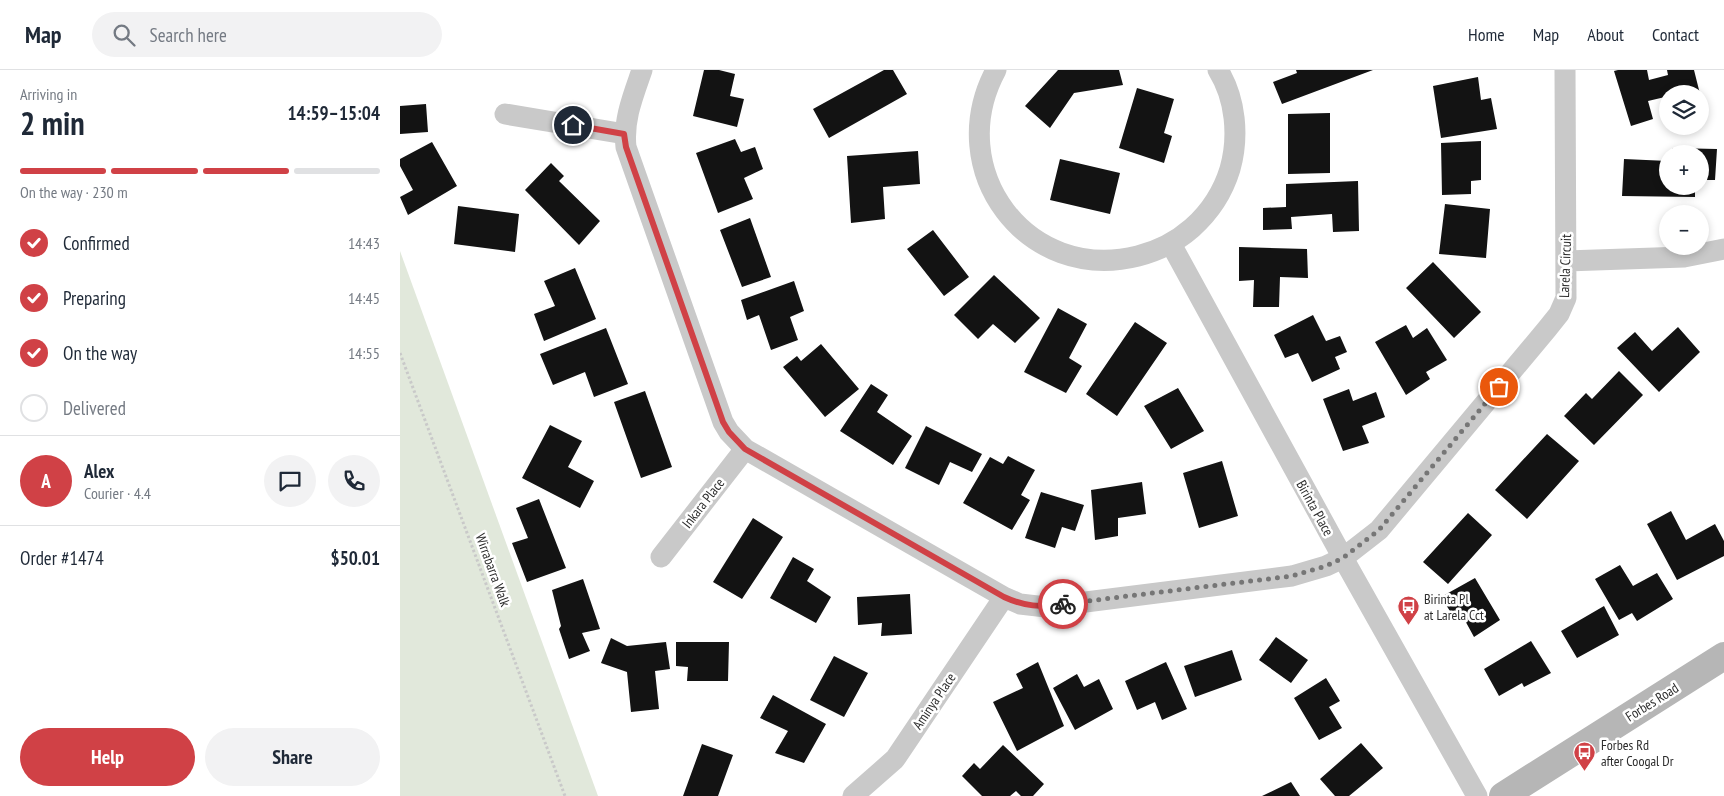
<!DOCTYPE html>
<html lang="en">
<head>
<meta charset="utf-8">
<style>
	body { margin:0; font-family:"PT Sans Narrow",sans-serif; background:#f2f2f3; color:#1f2937; height:100vh; display:flex; flex-direction:column; font-size:19px; white-space:nowrap }
	* { box-sizing:border-box; margin:0 }
	p { font-size:16px; color:#747a83 }
	.icon { flex:none; width:28px; height:28px; fill:none; stroke:currentColor; stroke-width:2; stroke-linecap:round; stroke-linejoin:round }
	.map { position:relative; flex:1; overflow:hidden }
	.details { display:flex; flex-direction:column; background:#fff; width:400px }
	.details>* { flex:none }
	.fabs { position:absolute; left:1259px; top:15px; display:grid; gap:10px }
	.fabs a { display:grid; place-items:center; width:50px; height:50px; border-radius:50%; background:#fff; box-shadow:0 2px 8px #0003; font-size:25px }
	.pin { position:absolute; display:grid; place-items:center; width:42px; height:42px; color:#fff; margin:-21px; border:2px solid #fff; border-radius:50%; box-shadow:0 1px 5px #0007 }
	.courier { position:absolute; display:grid; place-items:center; width:50px; height:50px; margin:-25px; border:4px solid #d04146; border-radius:50%; background:#fff; color:#222; box-shadow:0 1px 6px #0007 }
	.overview em { font-style:normal; font-weight:600 }
	.overview div { display:flex; flex-direction:column-reverse }
	.overview { display:flex; align-items:center; justify-content:space-between; height:85px; padding:0 20px }
	h1 { font-size:32px; font-weight:600; line-height:38px }
	.bar { display:grid; grid-template-columns:repeat(4,1fr); gap:8px 5px; align-content:center; height:60px; padding:0 20px }
	.bar i { height:6px; border-radius:4px; background:#e0e1e3 }
	.bar .current { background:#d04146 }
	.bar p { grid-column:span 4 }
	.line { display:flex; align-items:center; gap:12px; padding:0 20px; border-top:1px solid #e0e1e3 }
	.line div { flex:1 }
	.round { display:grid; place-items:center; flex:none; width:52px; height:52px; border-radius:26px; background:#f2f2f3 }
	ol { padding:0 20px; list-style:none }
	li { display:flex; align-items:center; gap:15px; height:55px }
	li p { margin-inline-start:auto }
	li .icon { padding:5px; border-radius:50%; background:#d04146; color:#fff; stroke-width:4 }
	li:last-child { color:#747a83 }
	li i { width:28px; height:28px; border:2px solid #e0e1e3; border-radius:50% }
	.primary-button { display:flex; gap:10px; margin-top:auto; padding:10px 20px }
	.primary-button a { flex:1; height:58px; border-radius:30px; background:#d04146; color:#fff; font-size:20px; font-weight:600; line-height:58px; text-align:center }
	.primary-button a+a { background:#f2f2f3; color:#1f2937 }
	header { display:flex; align-items:center; gap:30px; box-sizing:border-box; height:70px; padding:0 25px; background:#fff; border-bottom:1px solid #e0e1e3 }
	header strong { font-size:24px }
	nav { display:flex; gap:28px; margin-inline-start:auto; font-size:18px }
	.search { width:350px; height:45px; background:#f2f2f3; display:flex; align-items:center; gap:12px; box-sizing:border-box; padding:0 18px; border-radius:28px; color:#747a83; font-size:19px }
	main { display:flex; flex:1; min-height:0 }
	.map>svg:first-child { display:block }
	.green { fill:#e1e8db }
	.building { fill:#131313 }
	.lines { fill:none; stroke-linecap:round; stroke-linejoin:round }
	.path { stroke:#c9c9c9; stroke-width:3; stroke-dasharray:2.5 2.5; stroke-linecap:butt }
	.street { stroke:#c9c9c9; stroke-width:21 }
	.secondary { stroke:#b6b6b6; stroke-width:28 }
	.done { stroke:#767676; stroke-width:5; stroke-dasharray:0 9 }
	.route { stroke:#d04146; stroke-width:6 }
	.labels { text-anchor:middle; dominant-baseline:central; stroke-width:5; stroke-linejoin:round; paint-order:stroke }
	.street-label { font-size:14px; fill:#2c2c2c; stroke:#fff }
	.poi-label { font-size:14px; fill:#2c2c2c; stroke:#fff; text-anchor:start }
</style>
</head>
<body>
<header>
<strong>Map</strong>
<div class="search"><svg class="icon" aria-label="search" viewBox="0 0 24 24"><circle cx="10" cy="10" r="6"/><path d="M15 15l6 6"/></svg>Search here</div>
<nav><a>Home</a><a>Map</a><a>About</a><a>Contact</a></nav>
</header>
<main>
<section class="details">
<div class="overview"><div><h1>2 min</h1><p>Arriving in</p></div><em>14:59–15:04</em></div>
<div class="bar"><i class="current"></i><i class="current"></i><i class="current"></i><i></i><p>On the way · 230 m</p></div>
<ol>
<li><svg class="icon" aria-label="check" viewBox="0 0 24 24"><path d="M5 12l5 5 9-10"/></svg>Confirmed<p>14:43</p></li>
<li><svg class="icon" aria-label="check" viewBox="0 0 24 24"><path d="M5 12l5 5 9-10"/></svg>Preparing<p>14:45</p></li>
<li><svg class="icon" aria-label="check" viewBox="0 0 24 24"><path d="M5 12l5 5 9-10"/></svg>On the way<p>14:55</p></li>
<li><i></i>Delivered</li>
</ol>
<div class="line" style="height:90px"><b class="round" style="background:#d04146;color:#fff">A</b><div><b>Alex</b><p>Courier · 4.4</p></div><a class="round"><svg class="icon" aria-label="chat" viewBox="0 0 24 24"><path d="M4 5h16v11H9l-5 4z"/></svg></a><a class="round"><svg class="icon" aria-label="phone" viewBox="0 0 24 24"><path d="M5 4h4l2 5-3 2q2 4 5 5l2-3 5 2v4C11 20 4 13 5 4z"/></svg></a></div>
<div class="line" style="height:65px"><div>Order #1474</div><b>$50.01</b></div>
<div class="primary-button"><a>Help</a><a>Share</a></div>
</section>
<div class="map">
<svg width="1324" height="726" viewBox="0 0 1324 726">
	<rect width="100%" height="100%" fill="#fff"/>
	<path class="green" d="M 0,181 L 198,726 L 0,726 Z"/>
	<path class="building" d="M 304,0 L 319,0 L 335,4 L 330,26 L 344,29 L 337,57 L 293,46 Z
		M 484,0 L 493,0 L 507,24 L 429,68 L 413,39 Z
		M 658,0 L 719,0 L 723,15 L 674,23 L 650,58 L 625,36 Z
		M 896,0 L 973,0 L 882,34 L 873,12 L 897,3 Z
		M 1218,0 L 1247,0 L 1249,10 L 1268,5 L 1267,0 L 1294,0 L 1300,24 L 1268,24 L 1268,35 L 1265,27 L 1248,31 L 1253,49 L 1231,56 L 1214,1 Z
		M 1078,7 L 1081,30 L 1091,28 L 1097,59 L 1041,68 L 1033,16 Z
		M 737,18 L 774,29 L 764,63 L 772,66 L 764,93 L 719,78 Z
		M 1300,25 L 1304,39 L 1300,40 Z
		M 26,34 L 28,62 L 0,64 L 0,36 Z
		M 930,43 L 930,103 L 888,104 L 888,44 Z
		M 335,69 L 341,82 L 355,77 L 363,99 L 344,108 L 353,129 L 318,143 L 296,83 Z
		M 1081,71 L 1081,110 L 1071,111 L 1071,124 L 1042,125 L 1041,73 Z
		M 32,72 L 57,116 L 8,145 L 0,127 L 13,120 L 0,96 L 0,89 Z
		M 1272,78 L 1317,79 L 1315,110 L 1300,110 L 1300,84 L 1272,84 Z
		M 518,81 L 520,114 L 483,117 L 485,149 L 451,153 L 447,86 Z
		M 660,89 L 720,103 L 710,144 L 650,130 Z
		M 1224,89 L 1268,91 L 1268,116 L 1295,116 L 1295,127 L 1222,126 Z
		M 151,93 L 164,106 L 159,111 L 200,151 L 179,175 L 125,120 Z
		M 958,111 L 959,161 L 933,162 L 932,144 L 891,147 L 892,159 L 863,160 L 863,138 L 886,137 L 886,114 Z
		M 1045,134 L 1090,139 L 1086,188 L 1039,184 Z
		M 58,136 L 119,144 L 115,182 L 54,174 Z
		M 350,148 L 371,207 L 342,217 L 320,160 Z
		M 533,160 L 569,207 L 544,226 L 507,179 Z
		M 839,177 L 907,179 L 908,208 L 880,207 L 879,237 L 853,237 L 854,210 L 839,211 Z
		M 1033,192 L 1081,242 L 1054,268 L 1006,218 Z
		M 175,198 L 196,249 L 144,271 L 134,244 L 155,236 L 144,211 Z
		M 594,205 L 640,248 L 615,273 L 593,254 L 578,269 L 554,245 Z
		M 394,211 L 404,241 L 390,247 L 398,270 L 371,280 L 359,245 L 347,250 L 341,230 Z
		M 658,238 L 687,254 L 669,288 L 682,296 L 666,323 L 624,302 Z
		M 913,245 L 926,271 L 940,266 L 947,282 L 935,287 L 940,299 L 912,312 L 898,283 L 885,288 L 874,265 Z
		M 735,252 L 767,273 L 717,346 L 686,324 Z
		M 1006,255 L 1013,268 L 1027,258 L 1047,290 L 1026,302 L 1030,309 L 1006,325 L 975,272 Z
		M 1278,257 L 1300,282 L 1259,322 L 1217,278 L 1235,262 L 1252,281 Z
		M 206,258 L 228,314 L 194,327 L 185,302 L 153,315 L 140,284 Z
		M 421,274 L 459,319 L 425,347 L 383,297 L 397,286 L 401,291 Z
		M 1219,301 L 1243,325 L 1194,375 L 1164,346 L 1186,323 L 1192,329 Z
		M 471,314 L 488,325 L 477,342 L 512,366 L 493,395 L 440,361 Z
		M 778,318 L 804,361 L 771,379 L 744,336 Z
		M 949,319 L 953,331 L 976,322 L 985,347 L 962,356 L 969,373 L 943,381 L 923,329 Z
		M 245,321 L 272,397 L 241,408 L 214,332 Z
		M 150,355 L 182,371 L 168,397 L 194,411 L 180,438 L 122,408 Z
		M 526,356 L 582,384 L 572,402 L 550,392 L 539,415 L 505,398 Z
		M 1147,364 L 1179,391 L 1127,449 L 1095,420 Z
		M 608,386 L 635,400 L 621,425 L 630,430 L 612,460 L 563,433 L 590,387 L 603,394 Z
		M 822,391 L 838,446 L 799,458 L 783,403 Z
		M 742,412 L 746,444 L 718,448 L 718,466 L 695,470 L 691,420 Z
		M 641,422 L 684,435 L 675,461 L 662,457 L 655,478 L 625,468 Z
		M 139,429 L 166,498 L 127,512 L 112,473 L 128,468 L 116,438 Z
		M 1271,441 L 1286,470 L 1315,454 L 1324,471 L 1324,486 L 1277,510 L 1247,454 Z
		M 1068,443 L 1092,465 L 1048,514 L 1023,492 Z
		M 353,448 L 383,467 L 342,529 L 313,512 Z
		M 393,487 L 414,499 L 407,511 L 431,527 L 416,553 L 370,528 Z
		M 1220,495 L 1233,516 L 1257,503 L 1273,529 L 1237,551 L 1232,543 L 1219,550 L 1195,509 Z
		M 1075,508 L 1100,550 L 1074,567 L 1062,545 L 1055,549 L 1041,527 Z
		M 183,509 L 200,559 L 182,563 L 190,581 L 169,589 L 159,559 L 161,556 L 152,520 Z
		M 510,524 L 512,564 L 481,566 L 482,553 L 458,555 L 457,527 Z
		M 1204,536 L 1219,565 L 1177,588 L 1161,561 Z
		M 876,567 L 908,590 L 891,613 L 859,590 Z
		M 211,568 L 227,576 L 266,572 L 270,599 L 255,601 L 259,639 L 231,642 L 227,602 L 201,593 Z
		M 1131,571 L 1151,603 L 1124,617 L 1122,613 L 1099,626 L 1084,599 Z
		M 276,572 L 329,572 L 328,611 L 287,611 L 288,597 L 276,596 Z
		M 832,580 L 842,610 L 795,627 L 784,596 Z
		M 434,586 L 468,603 L 444,647 L 410,630 Z
		M 638,592 L 664,656 L 617,681 L 593,632 L 623,618 L 616,604 Z
		M 766,592 L 787,639 L 762,650 L 755,632 L 737,640 L 725,611 Z
		M 677,604 L 684,617 L 699,609 L 713,639 L 675,660 L 653,618 Z
		M 926,608 L 940,631 L 929,637 L 942,658 L 919,670 L 894,628 Z
		M 373,625 L 426,654 L 404,693 L 375,683 L 388,661 L 360,648 Z
		M 961,673 L 983,698 L 949,726 L 935,726 L 920,709 Z
		M 302,674 L 333,685 L 318,726 L 283,726 Z
		M 603,675 L 644,714 L 633,726 L 621,726 L 616,721 L 610,726 L 582,726 L 562,706 L 574,693 L 580,699 Z
		M 891,712 L 900,726 L 862,726 Z"/>
	<g class="lines">
		<path class="path" d="M 0,283 L 165,726"/>
		<path class="street" d="M 242,0 C 233,26 223,50 226,77 L 323,352 L 329,362 L 345,379 L 604,527 L 620,534 L 646,537 L 892,506 L 926,496 L 943,488 L 979,460 L 1147,259 L 1159,244 L 1166,228 L 1165,0
			M 596,0 C 542,100 627,214 738,186 C 758,181 776,172 792,158 C 810,142 823,122 830,99 C 839,67 836,29 818,0
			M 105,44 L 225,64
			M 771,174 L 943,488 L 1077,726
			M 1166,191 L 1284,187 L 1324,179
			M 261,487 L 345,379
			M 453,726 L 495,689 L 604,527"/>
		<path class="secondary" d="M 1103,726 L 1324,586"/>
	</g>
	<g class="lines">
		<path class="done" d="M 663,534 L 892,506 L 926,496 L 943,488 L 979,460 L 1099,317"/>
		<path class="route" d="M 173,55 L 224,64 L 226,77 L 323,352 L 329,362 L 345,379 L 604,527 C 626,537 639,537 663,534"/>
	</g>
	<defs>
		<symbol id="bus-pin" viewBox="-11 -11 22 30"><path d="M0 17L-7.5 6A9.5 9.5 0 1 1 7.5 6Z" fill="#d04146" stroke="#fff"/><path d="M-5-6H5V4H4V6H2V4H-2V6H-4V4H-5ZM-3.5-4V0h7V-4ZM-3.5 1.2v1.5H-2V1.2ZM2 1.2v1.5H3.5V1.2Z" fill="#fff"/></symbol>
	</defs>
	<g fill-rule="evenodd">
		<use href="#bus-pin" x="996" y="524" width="25" height="34"/>
		<use href="#bus-pin" x="1172" y="670" width="25" height="34"/>
	</g>
	<g class="labels">
		<g class="street-label">
			<text transform="translate(1165 196) rotate(-88)">Larela Circuit</text>
			<text transform="translate(303 433) rotate(-52)">Inkara Place</text>
			<text transform="translate(915 438) rotate(61)">Birinta Place</text>
			<text transform="translate(93 500) rotate(70)">Wirrabarra Walk</text>
			<text transform="translate(534 631) rotate(-56)">Aminya Place</text>
			<text transform="translate(1252 632) rotate(-32)">Forbes Road</text>
		</g>
		<g class="poi-label">
			<text x="1024" y="529">Birinta Pl<tspan x="1024" dy="16">at Larela Cct</tspan></text>
			<text x="1201" y="675">Forbes Rd<tspan x="1201" dy="16">after Coogal Dr</tspan></text>
		</g>
	</g>
</svg>
<div class="fabs">
<a><svg class="icon" aria-label="layers" viewBox="0 0 24 24"><path d="M12 4l9 5-9 5-9-5zM3 14l9 5 9-5"/></svg></a>
<a>+</a>
<a>−</a>
</div>
<div class="pin" style="left:1099px;top:317px;background:#ea580c"><svg class="icon" aria-label="bag" viewBox="0 0 24 24"><path d="M5 8h14l-1 12H6zM9 8a3 3 0 0 1 6 0"/></svg></div>
<div class="pin" style="left:173px;top:55px;background:#1f2937"><svg class="icon" aria-label="home" viewBox="0 0 24 24"><path d="M3 11l9-7 9 7M6 9v11h12V9"/></svg></div>
<div class="courier" style="left:663px;top:534px"><svg class="icon" aria-label="bike" viewBox="0 0 24 24"><circle cx="6" cy="16" r="4"/><circle cx="18" cy="16" r="4"/><path d="M6 16l4-8h5l3 8M10 8l3 8H6M13 5h3"/></svg></div>
</div>
</main>
</body>
</html>
